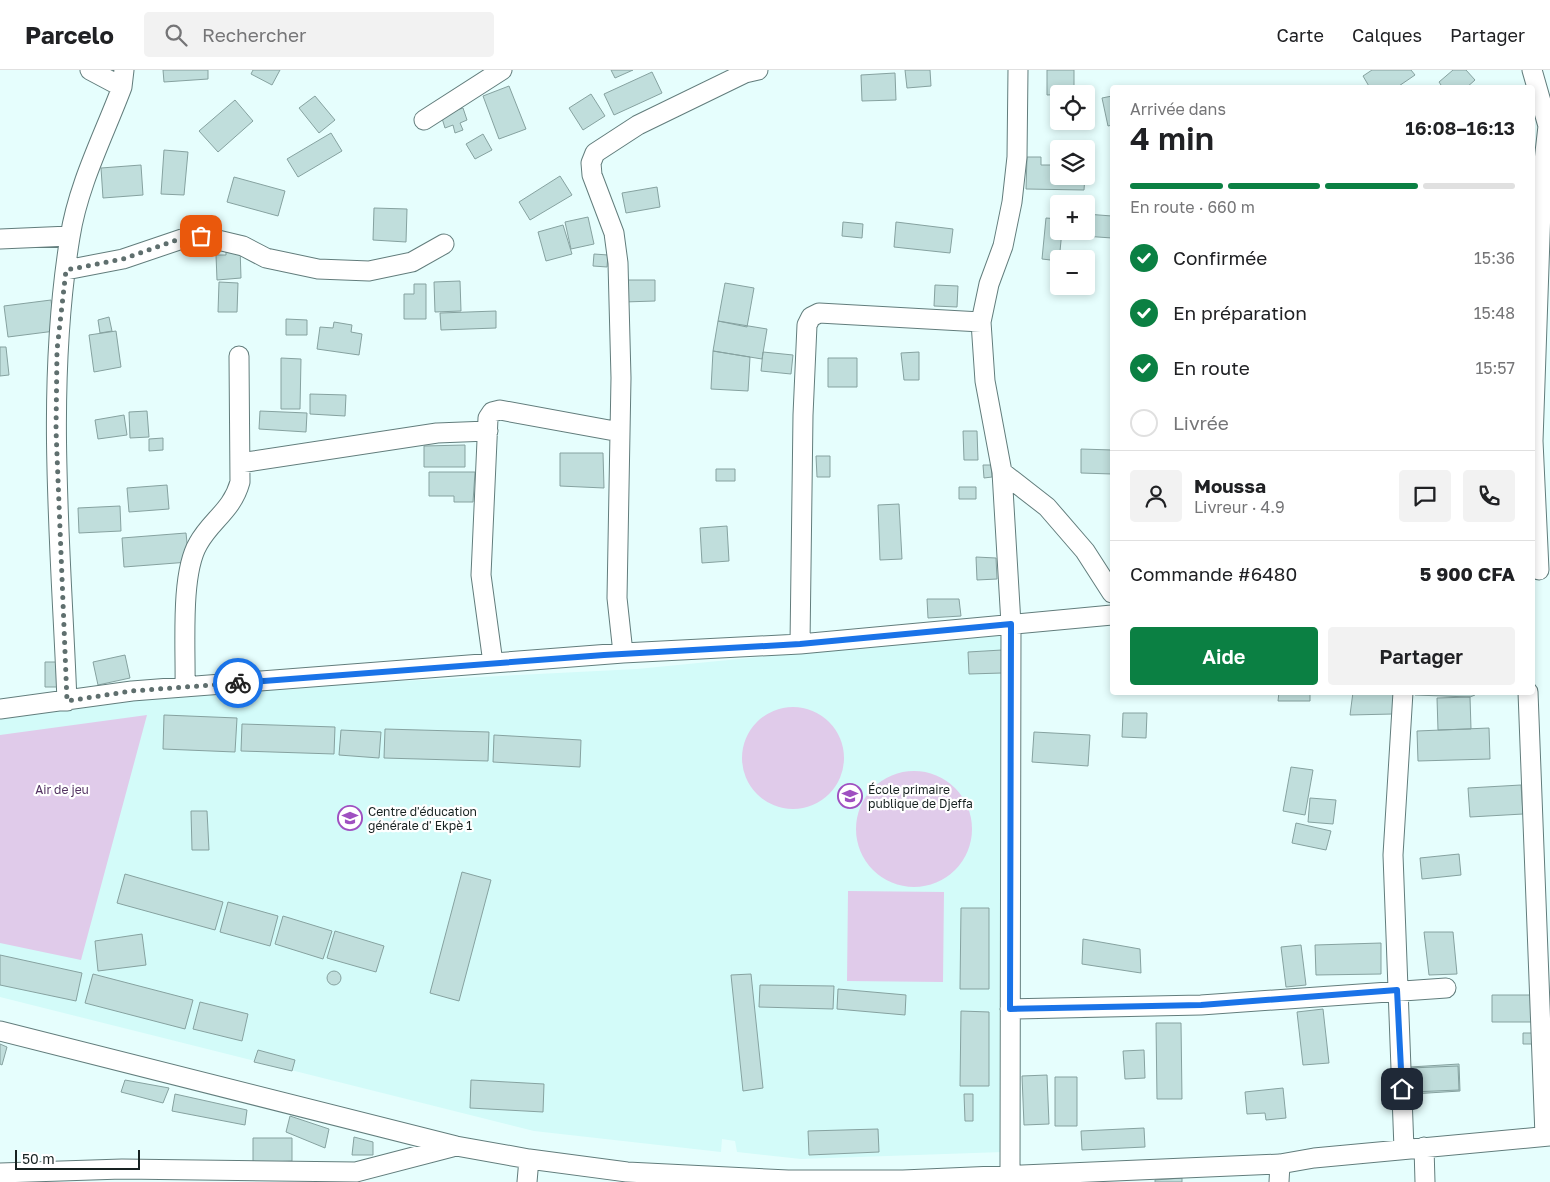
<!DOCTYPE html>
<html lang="fr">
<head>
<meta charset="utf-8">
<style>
	body { margin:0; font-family:"Golos Text",sans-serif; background:#f2f2f2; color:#202124; height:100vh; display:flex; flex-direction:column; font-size:19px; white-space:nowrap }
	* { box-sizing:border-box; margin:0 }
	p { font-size:16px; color:#757577 }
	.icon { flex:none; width:28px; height:28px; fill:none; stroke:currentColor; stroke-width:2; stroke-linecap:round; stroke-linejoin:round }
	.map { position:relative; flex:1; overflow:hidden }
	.sheet { position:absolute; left:1110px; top:15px; width:425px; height:610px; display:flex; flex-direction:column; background:#fff; border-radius:5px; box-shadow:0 2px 8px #0003 }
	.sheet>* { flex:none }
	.controls { position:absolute; left:1050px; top:15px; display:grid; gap:10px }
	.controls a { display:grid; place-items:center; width:45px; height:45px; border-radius:5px; background:#fff; box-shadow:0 2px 8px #0003; font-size:25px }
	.scale { position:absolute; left:15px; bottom:12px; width:125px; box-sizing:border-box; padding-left:5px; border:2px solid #172221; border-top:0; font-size:14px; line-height:18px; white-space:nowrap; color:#172221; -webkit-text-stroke:4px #fff; paint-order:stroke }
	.pin { position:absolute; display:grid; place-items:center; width:42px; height:42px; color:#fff; margin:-21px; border-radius:10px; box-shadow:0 2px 8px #0006 }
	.courier { position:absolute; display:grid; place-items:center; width:50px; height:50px; margin:-25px; border:4px solid #1a73e8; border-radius:50%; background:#fff; color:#222; box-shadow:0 1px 6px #0007 }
	.headline em { font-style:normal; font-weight:600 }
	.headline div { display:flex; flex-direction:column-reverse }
	.headline { display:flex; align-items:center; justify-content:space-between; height:85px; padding:0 20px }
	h1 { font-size:32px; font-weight:600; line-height:38px }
	.bar { display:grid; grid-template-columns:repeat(4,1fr); gap:8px 5px; align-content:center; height:60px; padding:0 20px }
	.bar i { height:6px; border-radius:4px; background:#e0e0e0 }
	.bar .on { background:#0b8043 }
	.bar p { grid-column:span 4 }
	.line { display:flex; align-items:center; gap:12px; padding:0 20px; border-top:1px solid #e0e0e0 }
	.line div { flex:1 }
	.round { display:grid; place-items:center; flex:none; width:52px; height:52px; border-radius:5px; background:#f2f2f2 }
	ol { padding:0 20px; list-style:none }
	li { display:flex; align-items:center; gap:15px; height:55px }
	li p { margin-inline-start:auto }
	li .icon { padding:5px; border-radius:50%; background:#0b8043; color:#fff; stroke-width:4 }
	li:last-child { color:#757577 }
	li i { width:28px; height:28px; border:2px solid #e0e0e0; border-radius:50% }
	.action { display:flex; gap:10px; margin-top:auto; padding:10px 20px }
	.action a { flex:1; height:58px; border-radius:5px; background:#0b8043; color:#fff; font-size:20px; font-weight:600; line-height:58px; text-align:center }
	.action a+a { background:#f2f2f2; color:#202124 }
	header { display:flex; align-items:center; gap:30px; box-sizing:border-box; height:70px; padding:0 25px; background:#fff; border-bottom:1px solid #e0e0e0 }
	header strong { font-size:24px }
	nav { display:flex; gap:28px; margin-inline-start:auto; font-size:18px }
	.search { width:350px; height:45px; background:#f2f2f2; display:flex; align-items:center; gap:12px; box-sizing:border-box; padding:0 18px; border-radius:5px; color:#757577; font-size:19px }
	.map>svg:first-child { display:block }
	.built { fill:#d3fbf9 }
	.green { fill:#e0cbea }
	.building { fill:#c0dedc; stroke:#86a2a0 }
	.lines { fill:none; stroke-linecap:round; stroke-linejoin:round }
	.minor-casing { stroke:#627d7c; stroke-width:21 }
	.minor { stroke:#fff; stroke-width:19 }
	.done { stroke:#5f6f6e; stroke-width:5; stroke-dasharray:0 9 }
	.route { stroke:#1a73e8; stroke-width:6 }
	.labels { text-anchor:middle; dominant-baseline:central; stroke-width:4.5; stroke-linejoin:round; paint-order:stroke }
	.park-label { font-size:12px; fill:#533362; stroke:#fff }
	.poi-label { font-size:12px; fill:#172221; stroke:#fff; text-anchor:start }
</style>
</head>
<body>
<header>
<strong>Parcelo</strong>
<div class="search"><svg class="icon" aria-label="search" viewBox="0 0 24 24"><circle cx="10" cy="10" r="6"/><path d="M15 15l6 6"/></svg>Rechercher</div>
<nav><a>Carte</a><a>Calques</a><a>Partager</a></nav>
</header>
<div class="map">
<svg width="1550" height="1112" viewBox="0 0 1550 1112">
	<rect width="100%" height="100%" fill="#e6fefd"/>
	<path class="built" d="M 1002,563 L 1003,1082 L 801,1089 L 737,1082 L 735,1071 L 722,1069 L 721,1082 L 534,1061 L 0,927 L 0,645 L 145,624 L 637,599 Z"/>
	<path class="green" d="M742 688a51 51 0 1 1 102 0a51 51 0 1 1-102 0Z
		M 147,645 L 81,890 L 0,873 L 0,665 Z
		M856 759a58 58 0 1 1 116 0a58 58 0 1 1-116 0Z
		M 848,821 L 944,822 L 943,912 L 847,911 Z"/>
	<path class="building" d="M 163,0 L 208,0 L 208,9 L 164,12 Z
		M 253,0 L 280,0 L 272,15 L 251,4 Z
		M 611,0 L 633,0 L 615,8 Z
		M 905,0 L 930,0 L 931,16 L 907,18 Z
		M 1047,0 L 1074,0 L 1074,24 L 1047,25 Z
		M 1372,0 L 1411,0 L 1415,5 L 1396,18 L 1370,18 L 1363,6 Z
		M 1453,0 L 1466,0 L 1475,10 L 1466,18 L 1443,18 L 1439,12 Z
		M 652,2 L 662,23 L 614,45 L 604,24 Z
		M 895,3 L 896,30 L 862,31 L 861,5 Z
		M 509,16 L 526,59 L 499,69 L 483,26 Z
		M 591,24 L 605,46 L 583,60 L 569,38 Z
		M 315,26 L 335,50 L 319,63 L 299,38 Z
		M 1112,26 L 1112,55 L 1108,56 L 1102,28 Z
		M 235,30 L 253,51 L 218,82 L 199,61 Z
		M 463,38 L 467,50 L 460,53 L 463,60 L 455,63 L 453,55 L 445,58 L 441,45 Z
		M 331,63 L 342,81 L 298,107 L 287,89 Z
		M 483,64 L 492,80 L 475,89 L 466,74 Z
		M 164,80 L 188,82 L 184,125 L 161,124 Z
		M 1027,87 L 1041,87 L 1041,95 L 1059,95 L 1059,106 L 1085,106 L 1084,120 L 1026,119 Z
		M 141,95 L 143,125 L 103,128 L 101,98 Z
		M 560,106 L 572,125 L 530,150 L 519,132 Z
		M 234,107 L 285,121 L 278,146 L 227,132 Z
		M 657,117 L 660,137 L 626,143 L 622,123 Z
		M 374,138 L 407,139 L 406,172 L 373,170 Z
		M 1086,144 L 1112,146 L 1112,168 L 1084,166 Z
		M 588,147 L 594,174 L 571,179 L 565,152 Z
		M 1046,148 L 1059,149 L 1059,161 L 1062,161 L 1059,191 L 1042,189 Z
		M 843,152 L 863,154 L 862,168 L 842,166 Z
		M 896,152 L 953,159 L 950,183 L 894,177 Z
		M 563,155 L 572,184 L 546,191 L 538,162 Z
		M 226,177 L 240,177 L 241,208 L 217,210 L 216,185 L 226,185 Z
		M 594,184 L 608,185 L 607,197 L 593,196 Z
		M 623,210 L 655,210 L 655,231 L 624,232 Z
		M 460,211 L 461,241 L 435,242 L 434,212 Z
		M 219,212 L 238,213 L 237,242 L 218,242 Z
		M 725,213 L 754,218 L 747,257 L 718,251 Z
		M 414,214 L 426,214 L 426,249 L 404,249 L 404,224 L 414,224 Z
		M 935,215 L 958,216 L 957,237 L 934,236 Z
		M 51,230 L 55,261 L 8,267 L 4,236 Z
		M 496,241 L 496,258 L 441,260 L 440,243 Z
		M 109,247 L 112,261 L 100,263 L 98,250 Z
		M 286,249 L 307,250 L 307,265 L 286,265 Z
		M 718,251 L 767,259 L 762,289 L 713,281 Z
		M 334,252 L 352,255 L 351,262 L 362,264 L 359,285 L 317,279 L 320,257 L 333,258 Z
		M 116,261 L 121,297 L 94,302 L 89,265 Z
		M 0,277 L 6,277 L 9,305 L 0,306 Z
		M 713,281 L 750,287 L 748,321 L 711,319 Z
		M 763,282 L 793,285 L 791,304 L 761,301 Z
		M 919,282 L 919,310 L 904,310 L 901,283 Z
		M 281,288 L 301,289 L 300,339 L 281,339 Z
		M 828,288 L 857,288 L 857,317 L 828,317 Z
		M 310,324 L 346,325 L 345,346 L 310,344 Z
		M 147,341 L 149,367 L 130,368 L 129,342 Z
		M 260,341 L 307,343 L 306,362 L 259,359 Z
		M 124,345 L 127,365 L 98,369 L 95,350 Z
		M 963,361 L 977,361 L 978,390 L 964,390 Z
		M 163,368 L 163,380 L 149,381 L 149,369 Z
		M 465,375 L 465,397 L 424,397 L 424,376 Z
		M 1081,379 L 1112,380 L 1112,404 L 1081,403 Z
		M 560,383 L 603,383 L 604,418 L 560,416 Z
		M 816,386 L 830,386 L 830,407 L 817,407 Z
		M 983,395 L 991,395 L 992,407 L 984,408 Z
		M 716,399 L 735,399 L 735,411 L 716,411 Z
		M 429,402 L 475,402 L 473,432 L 454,432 L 454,426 L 429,426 Z
		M 167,415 L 169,439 L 129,442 L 127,418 Z
		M 959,417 L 976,417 L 976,429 L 959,429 Z
		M 899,434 L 902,489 L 880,490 L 878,435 Z
		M 120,436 L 121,461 L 79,463 L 78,438 Z
		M 727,456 L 729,491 L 702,493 L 700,458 Z
		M 186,463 L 189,492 L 124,497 L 122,468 Z
		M 976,487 L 996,488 L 997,509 L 977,510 Z
		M 927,529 L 959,529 L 961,546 L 928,548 Z
		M 1002,580 L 1002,603 L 969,604 L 968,582 Z
		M 125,585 L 130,608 L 98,615 L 93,592 Z
		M 45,592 L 59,592 L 60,617 L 45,617 Z
		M 1279,622 L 1310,622 L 1310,631 L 1278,631 Z
		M 1353,622 L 1396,622 L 1393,644 L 1350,645 Z
		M 1415,622 L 1475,622 L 1475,625 L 1470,627 L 1415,625 Z
		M 1470,627 L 1471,659 L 1438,660 L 1437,628 Z
		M 1123,643 L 1147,643 L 1146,668 L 1122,667 Z
		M 164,645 L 237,648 L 235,682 L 163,679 Z
		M 242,654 L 335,657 L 334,684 L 241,681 Z
		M 1489,658 L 1490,689 L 1418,691 L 1417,661 Z
		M 385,659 L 489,662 L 488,691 L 384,688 Z
		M 341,660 L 381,662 L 379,688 L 339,685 Z
		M 1034,662 L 1090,665 L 1088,696 L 1032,692 Z
		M 494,665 L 581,670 L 580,697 L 493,692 Z
		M 1291,697 L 1313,700 L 1305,745 L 1283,741 Z
		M 1521,715 L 1523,744 L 1470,747 L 1468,718 Z
		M 1310,728 L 1336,730 L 1333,754 L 1308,752 Z
		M 191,741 L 207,741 L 209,780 L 192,780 Z
		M 1296,753 L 1331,761 L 1326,780 L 1292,773 Z
		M 1459,784 L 1461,805 L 1422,809 L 1420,788 Z
		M 462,802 L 491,810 L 459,931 L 430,923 Z
		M 125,804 L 223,832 L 215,860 L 117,833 Z
		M 228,832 L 278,846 L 270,876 L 220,862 Z
		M 961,838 L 989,838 L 989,919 L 960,919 Z
		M 283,846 L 332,861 L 323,889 L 275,874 Z
		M 335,861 L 384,876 L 376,902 L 327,888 Z
		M 1424,862 L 1453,862 L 1457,904 L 1429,905 Z
		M 142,864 L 146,895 L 98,901 L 95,871 Z
		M 1083,869 L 1140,879 L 1141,903 L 1082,894 Z
		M 1381,873 L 1381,904 L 1316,905 L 1315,875 Z
		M 1301,875 L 1306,915 L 1286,917 L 1281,877 Z
		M 0,885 L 82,903 L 76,931 L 0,915 Z
		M327 908a7 7 0 1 1 14 0a7 7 0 1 1-14 0Z
		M 93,904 L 193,930 L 185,959 L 85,933 Z
		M 751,904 L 763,1018 L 743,1021 L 731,905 Z
		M 760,915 L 834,916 L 833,939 L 759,937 Z
		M 838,919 L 906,925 L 905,945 L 837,939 Z
		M 1492,925 L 1537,925 L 1537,952 L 1492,952 Z
		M 200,932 L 248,944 L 242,971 L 193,959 Z
		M 1323,939 L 1329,993 L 1303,995 L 1297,942 Z
		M 961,941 L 989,942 L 989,1016 L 960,1016 Z
		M 1156,953 L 1181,953 L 1182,1029 L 1157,1029 Z
		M 1523,963 L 1535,963 L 1535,974 L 1523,974 Z
		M 0,974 L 7,977 L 2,995 L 0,994 Z
		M 258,980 L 295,990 L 292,1001 L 254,992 Z
		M 1144,980 L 1145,1008 L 1125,1009 L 1123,981 Z
		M 1459,994 L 1460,1021 L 1412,1024 L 1410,997 Z
		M 1458,996 L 1459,1020 L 1411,1022 L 1410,998 Z
		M 1047,1005 L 1049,1054 L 1024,1055 L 1022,1006 Z
		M 1055,1007 L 1077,1007 L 1077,1056 L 1055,1056 Z
		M 125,1010 L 169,1018 L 163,1033 L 121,1022 Z
		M 471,1010 L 544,1014 L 543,1042 L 470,1038 Z
		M 1283,1018 L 1286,1048 L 1266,1050 L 1265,1043 L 1247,1044 L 1245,1022 Z
		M 175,1024 L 247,1040 L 245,1055 L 172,1041 Z
		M 964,1024 L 973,1024 L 973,1051 L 965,1051 Z
		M 290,1046 L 329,1059 L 325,1078 L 286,1062 Z
		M 1144,1058 L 1145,1077 L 1082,1080 L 1081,1061 Z
		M 878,1059 L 879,1082 L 809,1085 L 808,1061 Z
		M 354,1067 L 373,1072 L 373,1085 L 352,1085 Z
		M 253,1068 L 292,1068 L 292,1091 L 253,1093 Z
		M 1182,1108 L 1182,1112 L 1155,1112 L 1155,1110 Z"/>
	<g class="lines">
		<defs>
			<path id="minor" d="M 90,0 L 122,17
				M 1532,0 L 1548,56 L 1542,109 L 1533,371 L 1539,500
				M 424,50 L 502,0
				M 0,169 L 70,166
				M 66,200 L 123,189 L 182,169 L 201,166 L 243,176 L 266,188 L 318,199 L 369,201 L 412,192 L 444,174
				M 240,393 L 437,363 L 488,361
				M 1002,402 L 1047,437 L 1085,481 L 1112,523
				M 800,574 L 803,345 L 807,255 L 811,247 L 819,243 L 981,252
				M 623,583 L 617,528 L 621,308 L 618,193 L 614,163 L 592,105 L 591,93 L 595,83 L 638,55 L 745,3 L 758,0
				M 493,593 L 481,505 L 488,348 L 492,342 L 500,340 L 620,362
				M 185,617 C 186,579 180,505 198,474 C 211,450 232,441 240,412 L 239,286
				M 1403,622 L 1393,785 L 1404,1079
				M 1528,622 L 1545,1066
				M 67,631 C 61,477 45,320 70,167 C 78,115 104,65 122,17 L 124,0
				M 0,639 L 132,621 L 623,583 L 800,574 L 1112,545
				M 1010,939 L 1201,935 L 1446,918
				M 0,961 L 456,1076 L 529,1089 L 627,1102 L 788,1110 L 903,1110 L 1280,1094 L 1314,1088 L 1550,1066
				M 1424,1077 L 1425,1112
				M 0,1103 L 122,1099 L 356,1102 L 452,1077
				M 1010,1104 L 1011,554 L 1002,402 L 985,311 L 981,252 L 989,214 L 1003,176 L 1012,132 L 1017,87 L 1018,0
				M 527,1112 L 529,1089
				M 1279,1112 L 1280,1094"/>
		</defs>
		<use href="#minor" class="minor-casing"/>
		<use href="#minor" class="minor"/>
	</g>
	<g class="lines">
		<path class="done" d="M 201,166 L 182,168 L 123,189 L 66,200 L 57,280 L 56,360 L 67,631 L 132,621 L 238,613"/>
		<path class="route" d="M 238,613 L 604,585 L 800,574 L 1011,554 L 1010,939 L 1201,935 L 1397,920 L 1402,1019"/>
	</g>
	<defs>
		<symbol id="school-ring" viewBox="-11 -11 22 22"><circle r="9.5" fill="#fff" stroke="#9f50c1" stroke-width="1.5"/><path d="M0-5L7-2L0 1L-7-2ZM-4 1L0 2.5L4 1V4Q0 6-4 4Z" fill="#9f50c1"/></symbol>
		<symbol id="university-ring" viewBox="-11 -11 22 22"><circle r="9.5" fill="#fff" stroke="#9f50c1" stroke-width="1.5"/><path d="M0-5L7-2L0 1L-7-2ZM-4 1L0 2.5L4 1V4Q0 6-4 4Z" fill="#9f50c1"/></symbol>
	</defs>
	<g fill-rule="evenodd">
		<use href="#school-ring" x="836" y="712" width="28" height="28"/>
		<use href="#university-ring" x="336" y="734" width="28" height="28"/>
	</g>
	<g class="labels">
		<g class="park-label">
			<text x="62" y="719">Air de jeu</text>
		</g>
		<g class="poi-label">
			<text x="868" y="719">École primaire<tspan x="868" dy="14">publique de Djeffa</tspan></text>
			<text x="368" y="741">Centre d'éducation<tspan x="368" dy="14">générale d' Ekpè 1</tspan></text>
		</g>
	</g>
</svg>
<div class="controls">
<a><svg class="icon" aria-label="locate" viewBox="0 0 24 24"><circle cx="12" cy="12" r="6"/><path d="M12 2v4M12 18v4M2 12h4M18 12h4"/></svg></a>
<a><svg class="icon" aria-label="layers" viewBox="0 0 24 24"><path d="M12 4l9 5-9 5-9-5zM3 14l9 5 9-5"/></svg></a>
<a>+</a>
<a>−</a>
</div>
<div class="scale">50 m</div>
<div class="pin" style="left:201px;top:166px;background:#ea580c"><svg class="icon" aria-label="bag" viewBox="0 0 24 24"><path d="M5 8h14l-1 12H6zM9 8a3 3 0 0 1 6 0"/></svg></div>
<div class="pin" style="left:1402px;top:1019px;background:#1f2937"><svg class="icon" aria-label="home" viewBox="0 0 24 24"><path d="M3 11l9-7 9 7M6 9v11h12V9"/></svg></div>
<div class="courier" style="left:238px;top:613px"><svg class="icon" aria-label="bike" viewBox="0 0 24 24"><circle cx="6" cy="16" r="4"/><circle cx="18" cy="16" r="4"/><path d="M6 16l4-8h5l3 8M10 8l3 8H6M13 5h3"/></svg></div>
<section class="sheet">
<div class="headline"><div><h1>4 min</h1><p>Arrivée dans</p></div><em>16:08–16:13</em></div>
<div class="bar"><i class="on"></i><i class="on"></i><i class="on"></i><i></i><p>En route · 660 m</p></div>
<ol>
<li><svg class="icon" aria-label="check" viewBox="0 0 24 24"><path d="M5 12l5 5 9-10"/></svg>Confirmée<p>15:36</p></li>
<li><svg class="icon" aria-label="check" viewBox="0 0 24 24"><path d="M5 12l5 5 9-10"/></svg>En préparation<p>15:48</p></li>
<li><svg class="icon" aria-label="check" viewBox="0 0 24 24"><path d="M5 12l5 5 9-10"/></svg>En route<p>15:57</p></li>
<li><i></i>Livrée</li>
</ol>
<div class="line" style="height:90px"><a class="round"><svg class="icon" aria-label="person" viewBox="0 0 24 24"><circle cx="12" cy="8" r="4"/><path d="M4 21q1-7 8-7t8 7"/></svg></a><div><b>Moussa</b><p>Livreur · 4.9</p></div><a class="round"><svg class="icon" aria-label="chat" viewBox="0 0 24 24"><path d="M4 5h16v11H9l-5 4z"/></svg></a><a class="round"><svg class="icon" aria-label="phone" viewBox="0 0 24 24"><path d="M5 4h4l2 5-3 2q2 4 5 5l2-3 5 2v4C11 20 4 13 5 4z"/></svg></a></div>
<div class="line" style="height:65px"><div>Commande #6480</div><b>5 900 CFA</b></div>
<div class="action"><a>Aide</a><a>Partager</a></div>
</section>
</div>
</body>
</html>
